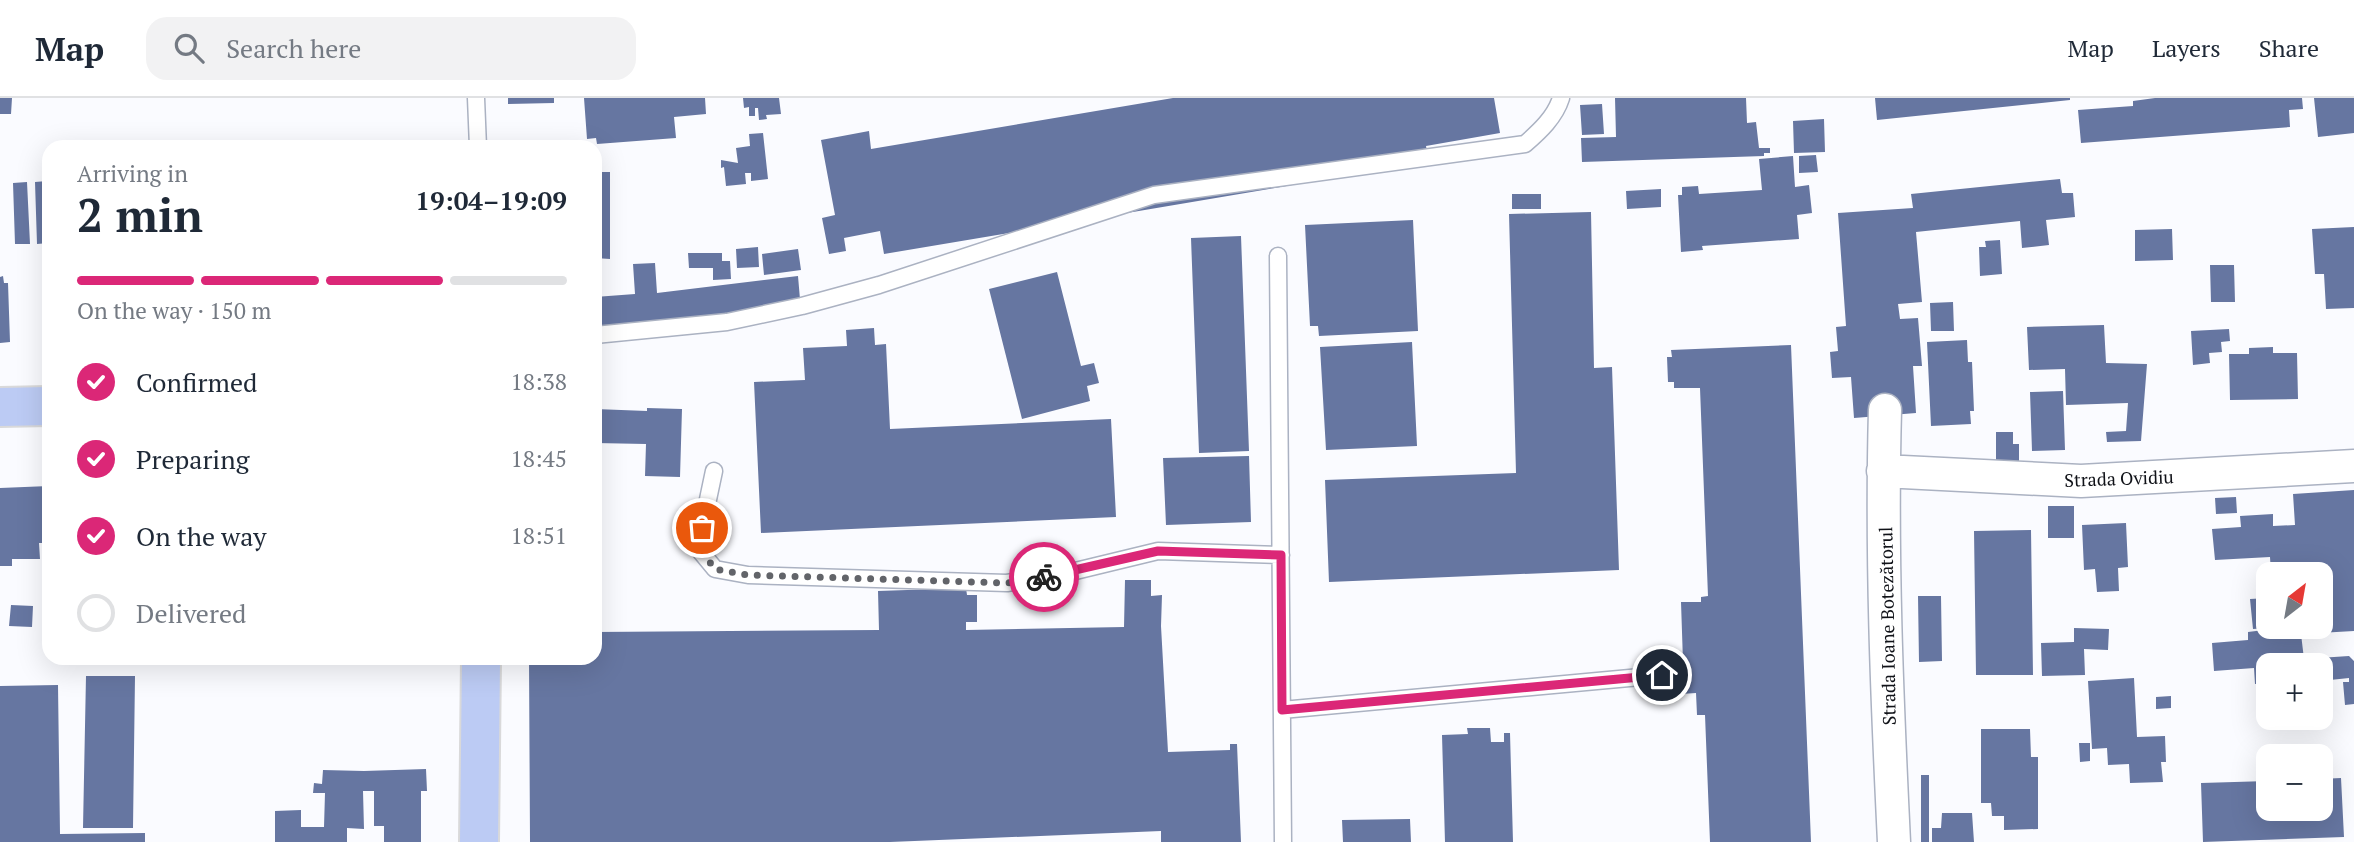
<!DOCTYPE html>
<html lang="en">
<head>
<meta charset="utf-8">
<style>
	body { margin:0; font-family:"PT Serif",serif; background:#f2f2f3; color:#1f2937; height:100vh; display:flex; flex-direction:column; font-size:26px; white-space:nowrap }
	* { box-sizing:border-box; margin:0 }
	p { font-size:23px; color:#747a83 }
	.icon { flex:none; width:38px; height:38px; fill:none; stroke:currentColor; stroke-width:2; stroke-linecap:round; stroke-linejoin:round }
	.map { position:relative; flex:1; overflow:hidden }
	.drawer { position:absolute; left:42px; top:42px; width:560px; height:525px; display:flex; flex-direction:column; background:#fff; border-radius:21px; box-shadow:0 7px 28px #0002 }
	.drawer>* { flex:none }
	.needle { width:46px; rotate:31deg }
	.tools { position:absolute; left:2256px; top:464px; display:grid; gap:14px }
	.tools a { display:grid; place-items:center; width:77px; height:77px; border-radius:14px; background:#fff; box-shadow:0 7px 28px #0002; font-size:35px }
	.pin { position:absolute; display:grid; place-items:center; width:60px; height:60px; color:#fff; margin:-30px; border:4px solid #fff; border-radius:50%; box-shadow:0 2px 7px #0007 }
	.courier { position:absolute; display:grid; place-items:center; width:70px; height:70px; margin:-35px; border:5px solid #db2777; border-radius:50%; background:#fff; color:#222; box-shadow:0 2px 9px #0007 }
	.head em { font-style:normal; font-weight:800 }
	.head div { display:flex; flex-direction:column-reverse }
	.head { display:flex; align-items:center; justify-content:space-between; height:119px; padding:0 35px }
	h1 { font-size:46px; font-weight:800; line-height:52px }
	.bar { display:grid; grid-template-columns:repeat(4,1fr); gap:10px 7px; align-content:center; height:84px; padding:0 35px }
	.bar i { height:9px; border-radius:5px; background:#e0e1e3 }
	.bar .selected { background:#db2777 }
	.bar p { grid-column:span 4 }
	ol { padding:0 35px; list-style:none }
	li { display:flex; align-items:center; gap:21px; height:77px }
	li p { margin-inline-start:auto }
	li .icon { padding:7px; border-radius:50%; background:#db2777; color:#fff; stroke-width:4 }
	li:last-child { color:#747a83 }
	li i { width:38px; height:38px; border:4px solid #e0e1e3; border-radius:50% }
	header { display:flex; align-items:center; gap:42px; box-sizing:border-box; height:98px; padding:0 35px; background:#fff; border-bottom:2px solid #e0e1e3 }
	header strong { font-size:33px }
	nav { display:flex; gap:38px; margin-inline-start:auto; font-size:24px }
	.search { width:490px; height:63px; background:#f2f2f3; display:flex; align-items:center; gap:18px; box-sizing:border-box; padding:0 24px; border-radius:21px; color:#747a83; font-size:26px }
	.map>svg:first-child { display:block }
	.building { fill:#6676a1 }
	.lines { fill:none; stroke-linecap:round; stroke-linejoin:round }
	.service-casing { stroke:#abb2c2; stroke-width:19 }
	.minor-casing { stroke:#abb2c2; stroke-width:35 }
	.primary-casing { stroke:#d9d9da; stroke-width:42 }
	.service { stroke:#fff; stroke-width:16 }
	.minor { stroke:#fff; stroke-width:32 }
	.primary { stroke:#bccbf4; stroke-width:38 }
	.done { stroke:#626469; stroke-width:7; stroke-dasharray:0 12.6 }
	.route { stroke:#db2777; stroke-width:9 }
	.labels { text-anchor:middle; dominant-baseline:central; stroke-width:6; stroke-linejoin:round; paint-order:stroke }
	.street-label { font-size:18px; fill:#101218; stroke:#fff }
</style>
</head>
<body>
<header>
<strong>Map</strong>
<div class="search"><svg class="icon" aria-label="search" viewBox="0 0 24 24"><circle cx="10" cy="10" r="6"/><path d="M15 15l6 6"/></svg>Search here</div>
<nav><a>Map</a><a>Layers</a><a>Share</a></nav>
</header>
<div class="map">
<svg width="2354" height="744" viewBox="0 0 2354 744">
	<rect width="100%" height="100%" fill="#fafbff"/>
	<path class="building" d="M 0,0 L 12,0 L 11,16 L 0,16 Z
		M 508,0 L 554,0 L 554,5 L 508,6 Z
		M 584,0 L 705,0 L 706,16 L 674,19 L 676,40 L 597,46 L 596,40 L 587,41 Z
		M 743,0 L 779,0 L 781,16 L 766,17 L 767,21 L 759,22 L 758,10 L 755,10 L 755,18 L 749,18 L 749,9 L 744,10 Z
		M 1173,0 L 1494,0 L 1500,35 L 1426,48 L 1429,64 L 884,156 L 880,133 L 844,140 L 846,153 L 829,156 L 822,120 L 835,117 L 821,42 L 869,33 L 871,51 Z
		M 1615,0 L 1746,0 L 1747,25 L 1756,24 L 1759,50 L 1770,50 L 1770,55 L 1764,55 L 1764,58 L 1582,64 L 1581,40 L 1616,39 Z
		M 1875,0 L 2070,0 L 2070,2 L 1877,22 Z
		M 2155,0 L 2302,0 L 2303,11 L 2289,12 L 2290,29 L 2081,45 L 2078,12 L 2133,8 L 2133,3 Z
		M 2314,0 L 2354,0 L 2354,35 L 2318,39 Z
		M 1602,6 L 1604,36 L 1582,37 L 1580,7 Z
		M 1824,21 L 1825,54 L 1794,55 L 1793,23 Z
		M 763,35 L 768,81 L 751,83 L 751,75 L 745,75 L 746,86 L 726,88 L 724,69 L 721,70 L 721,62 L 738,65 L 736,50 L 750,48 L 749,36 Z
		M 1816,57 L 1818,74 L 1799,75 L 1799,58 Z
		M 1793,58 L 1795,89 L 1809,87 L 1812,115 L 1797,117 L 1799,141 L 1702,148 L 1703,152 L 1681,154 L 1678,97 L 1682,97 L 1682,89 L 1698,88 L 1699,96 L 1762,92 L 1759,61 Z
		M 595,74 L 610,74 L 610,161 L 595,160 Z
		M 2060,81 L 2062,95 L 2073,95 L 2075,119 L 2046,122 L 2049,147 L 2022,150 L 2020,123 L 1916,134 L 1922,204 L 1898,206 L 1900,221 L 1918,220 L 1922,268 L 1913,268 L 1916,315 L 1854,320 L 1851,279 L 1832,280 L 1830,254 L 1838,253 L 1836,229 L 1846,228 L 1838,115 L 1913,110 L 1911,96 Z
		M 47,83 L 49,145 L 37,146 L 35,84 Z
		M 27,84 L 30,146 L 15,146 L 13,85 Z
		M 1661,91 L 1661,109 L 1627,111 L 1626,93 Z
		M 1512,96 L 1541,96 L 1541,111 L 1512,111 Z
		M 1591,114 L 1594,270 L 1612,269 L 1619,472 L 1329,484 L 1325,382 L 1516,375 L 1509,116 Z
		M 1413,122 L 1418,233 L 1319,238 L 1318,228 L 1310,228 L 1305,127 Z
		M 2354,129 L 2354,210 L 2326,211 L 2324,176 L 2315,176 L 2312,131 Z
		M 2172,131 L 2173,162 L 2135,163 L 2135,132 Z
		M 1241,138 L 1249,353 L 1199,355 L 1191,140 Z
		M 2000,142 L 2002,176 L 1980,178 L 1979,149 L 1986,149 L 1985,143 Z
		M 758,149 L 759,169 L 737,170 L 736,151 Z
		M 798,151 L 801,172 L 764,177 L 762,156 Z
		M 688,155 L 722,155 L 722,163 L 730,163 L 731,181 L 713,182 L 713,170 L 689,170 Z
		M 655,165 L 657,195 L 798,178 L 801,213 L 595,233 L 595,199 L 635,196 L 633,166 Z
		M 2210,167 L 2234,167 L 2235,204 L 2211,204 Z
		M 1057,174 L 1081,268 L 1094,265 L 1099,285 L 1087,288 L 1090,303 L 1022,321 L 989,191 Z
		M 3,178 L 4,185 L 8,185 L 10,244 L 0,245 L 0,179 Z
		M 1953,204 L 1954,233 L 1931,233 L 1930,205 Z
		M 2104,227 L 2106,265 L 2147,266 L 2141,343 L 2107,344 L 2106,334 L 2126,333 L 2128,305 L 2066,307 L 2065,271 L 2029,272 L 2027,229 Z
		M 874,230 L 875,247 L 886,246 L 890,331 L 1111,321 L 1116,419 L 761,435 L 754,284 L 805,282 L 803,250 L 847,248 L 846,232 Z
		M 2229,231 L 2230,243 L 2221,244 L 2222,254 L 2209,255 L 2210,265 L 2193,267 L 2191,233 Z
		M 1967,242 L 1968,264 L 1972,264 L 1974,313 L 1970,313 L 1971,326 L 1931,328 L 1927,244 Z
		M 1412,244 L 1417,348 L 1326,352 L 1320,249 Z
		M 1791,247 L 1811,744 L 1710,744 L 1705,617 L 1697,617 L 1696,595 L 1681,596 L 1680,564 L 1683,564 L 1681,504 L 1701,504 L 1701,499 L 1708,498 L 1700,290 L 1674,290 L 1674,284 L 1668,284 L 1667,259 L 1672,259 L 1671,252 Z
		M 2273,249 L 2273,255 L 2297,255 L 2298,301 L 2230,302 L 2229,256 L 2249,256 L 2249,250 Z
		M 2063,293 L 2065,352 L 2032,353 L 2030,294 Z
		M 647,310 L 682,311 L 680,379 L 645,378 L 646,346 L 595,345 L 595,311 L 647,313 Z
		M 1996,334 L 2013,334 L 2013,346 L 2019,346 L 2019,363 L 1996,364 Z
		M 1249,358 L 1251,424 L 1166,427 L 1163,360 Z
		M 49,388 L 49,445 L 39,445 L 40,461 L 12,461 L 12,468 L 0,468 L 0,390 Z
		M 2354,392 L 2354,533 L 2301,536 L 2304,561 L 2349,558 L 2354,563 L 2354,606 L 2345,607 L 2343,584 L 2349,584 L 2349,580 L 2330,582 L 2332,605 L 2320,606 L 2320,567 L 2268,567 L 2268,585 L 2255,586 L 2254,570 L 2214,573 L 2212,545 L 2248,542 L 2248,534 L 2297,528 L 2320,528 L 2320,476 L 2271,476 L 2270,459 L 2215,462 L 2212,431 L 2241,429 L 2240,418 L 2273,416 L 2273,428 L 2295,427 L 2293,396 Z
		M 2236,399 L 2237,415 L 2216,416 L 2215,400 Z
		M 2048,408 L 2074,408 L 2074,440 L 2048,440 Z
		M 2126,425 L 2128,469 L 2118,470 L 2119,493 L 2097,494 L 2095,471 L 2084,472 L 2082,427 Z
		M 2031,432 L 2033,577 L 1976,577 L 1974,433 Z
		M 1125,482 L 1151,482 L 1151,498 L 1162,497 L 1161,528 L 1168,654 L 1230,652 L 1230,646 L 1237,646 L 1241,744 L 1161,744 L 1161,733 L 890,744 L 530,744 L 529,560 L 595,560 L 595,534 L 879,532 L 878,493 L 966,490 L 967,497 L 977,497 L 977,524 L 966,524 L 966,532 L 1124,529 Z
		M 1918,498 L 1941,498 L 1942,563 L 1919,564 Z
		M 2268,500 L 2268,530 L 2253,531 L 2250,501 Z
		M 11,507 L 33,508 L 32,529 L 9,528 Z
		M 2074,530 L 2109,531 L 2108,552 L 2084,551 L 2085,577 L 2042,578 L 2041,545 L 2074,544 Z
		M 86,578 L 135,578 L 133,730 L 83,730 Z
		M 2134,580 L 2137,639 L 2165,638 L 2166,664 L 2161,664 L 2163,684 L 2130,685 L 2129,666 L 2108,667 L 2107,650 L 2092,651 L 2088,583 Z
		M 58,587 L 60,736 L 145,735 L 145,744 L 0,744 L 0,588 Z
		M 2171,598 L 2171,610 L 2156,611 L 2156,599 Z
		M 1467,630 L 1490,630 L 1491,644 L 1504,644 L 1504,635 L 1510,635 L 1513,744 L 1445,744 L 1442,637 L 1468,636 Z
		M 1981,631 L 2030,631 L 2031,659 L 2038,659 L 2038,731 L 2004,732 L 2004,718 L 1992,718 L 1991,705 L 1981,705 Z
		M 2079,645 L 2090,645 L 2090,663 L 2080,664 Z
		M 426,671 L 427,693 L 421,693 L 421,744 L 384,744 L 384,728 L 374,728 L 374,693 L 363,693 L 364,731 L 347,730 L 347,744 L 275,744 L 275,713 L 301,712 L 301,729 L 324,729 L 325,695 L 313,695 L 314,685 L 322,686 L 323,672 L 364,673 Z
		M 1921,677 L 1929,677 L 1929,744 L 1921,744 Z
		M 2341,680 L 2344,739 L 2203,744 L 2201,685 L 2268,683 L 2268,710 L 2320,710 L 2320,681 Z
		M 1942,715 L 1972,715 L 1974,744 L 1932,744 L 1932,730 L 1941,730 Z
		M 1410,721 L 1411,744 L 1343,744 L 1342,722 Z"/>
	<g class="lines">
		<defs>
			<path id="service" d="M 476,0 L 478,49
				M 1278,158 L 1283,744
				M 595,237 L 727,224 L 802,208 L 879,187 L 1154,97 L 1525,46 C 1540,33 1555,19 1561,0
				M 714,373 L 702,430 L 701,454 L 715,471 L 748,477 L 1007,485 L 1063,476 L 1158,453 L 1281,457
				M 1282,612 L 1662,577"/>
			<path id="minor" d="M 1885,312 C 1881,456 1887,600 1894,744
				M 1883,373 L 2081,383 L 2354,368"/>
			<path id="primary" d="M 0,309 L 49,308
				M 479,744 L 481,560"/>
		</defs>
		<use href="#service" class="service-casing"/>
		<use href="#minor" class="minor-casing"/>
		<use href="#primary" class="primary-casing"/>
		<use href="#service" class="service"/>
		<use href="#minor" class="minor"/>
		<use href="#primary" class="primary"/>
	</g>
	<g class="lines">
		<path class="done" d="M 702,430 L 702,454 L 715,471 L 748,477 L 1007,485 L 1044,479"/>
		<path class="route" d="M 1044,479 L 1158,453 L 1281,457 L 1282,612 L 1662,577"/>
	</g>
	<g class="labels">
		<g class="street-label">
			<text transform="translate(2119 380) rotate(-2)">Strada Ovidiu</text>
			<text transform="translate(1887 528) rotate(-91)">Strada Ioane Botezătorul</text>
		</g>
	</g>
</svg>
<div class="tools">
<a><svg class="needle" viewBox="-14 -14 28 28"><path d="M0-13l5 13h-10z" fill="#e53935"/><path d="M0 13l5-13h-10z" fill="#747a83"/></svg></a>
<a>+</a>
<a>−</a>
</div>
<div class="pin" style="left:702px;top:430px;background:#ea580c"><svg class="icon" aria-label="bag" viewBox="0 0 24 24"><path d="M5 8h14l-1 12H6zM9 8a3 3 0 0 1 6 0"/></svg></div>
<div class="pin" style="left:1662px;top:577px;background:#1f2937"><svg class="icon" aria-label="home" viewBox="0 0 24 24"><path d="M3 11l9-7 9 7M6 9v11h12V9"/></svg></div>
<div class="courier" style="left:1044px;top:479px"><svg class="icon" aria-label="bike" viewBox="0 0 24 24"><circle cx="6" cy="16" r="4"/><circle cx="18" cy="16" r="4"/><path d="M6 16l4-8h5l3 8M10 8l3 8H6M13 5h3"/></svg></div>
<section class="drawer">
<div class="head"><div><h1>2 min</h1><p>Arriving in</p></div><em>19:04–19:09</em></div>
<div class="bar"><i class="selected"></i><i class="selected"></i><i class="selected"></i><i></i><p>On the way · 150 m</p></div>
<ol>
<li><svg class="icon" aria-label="check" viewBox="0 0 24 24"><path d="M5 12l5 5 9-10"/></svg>Confirmed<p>18:38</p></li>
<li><svg class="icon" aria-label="check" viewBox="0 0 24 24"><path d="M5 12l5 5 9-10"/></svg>Preparing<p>18:45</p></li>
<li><svg class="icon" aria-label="check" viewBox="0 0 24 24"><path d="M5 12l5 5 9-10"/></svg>On the way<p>18:51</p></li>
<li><i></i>Delivered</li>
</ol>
</section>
</div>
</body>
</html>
